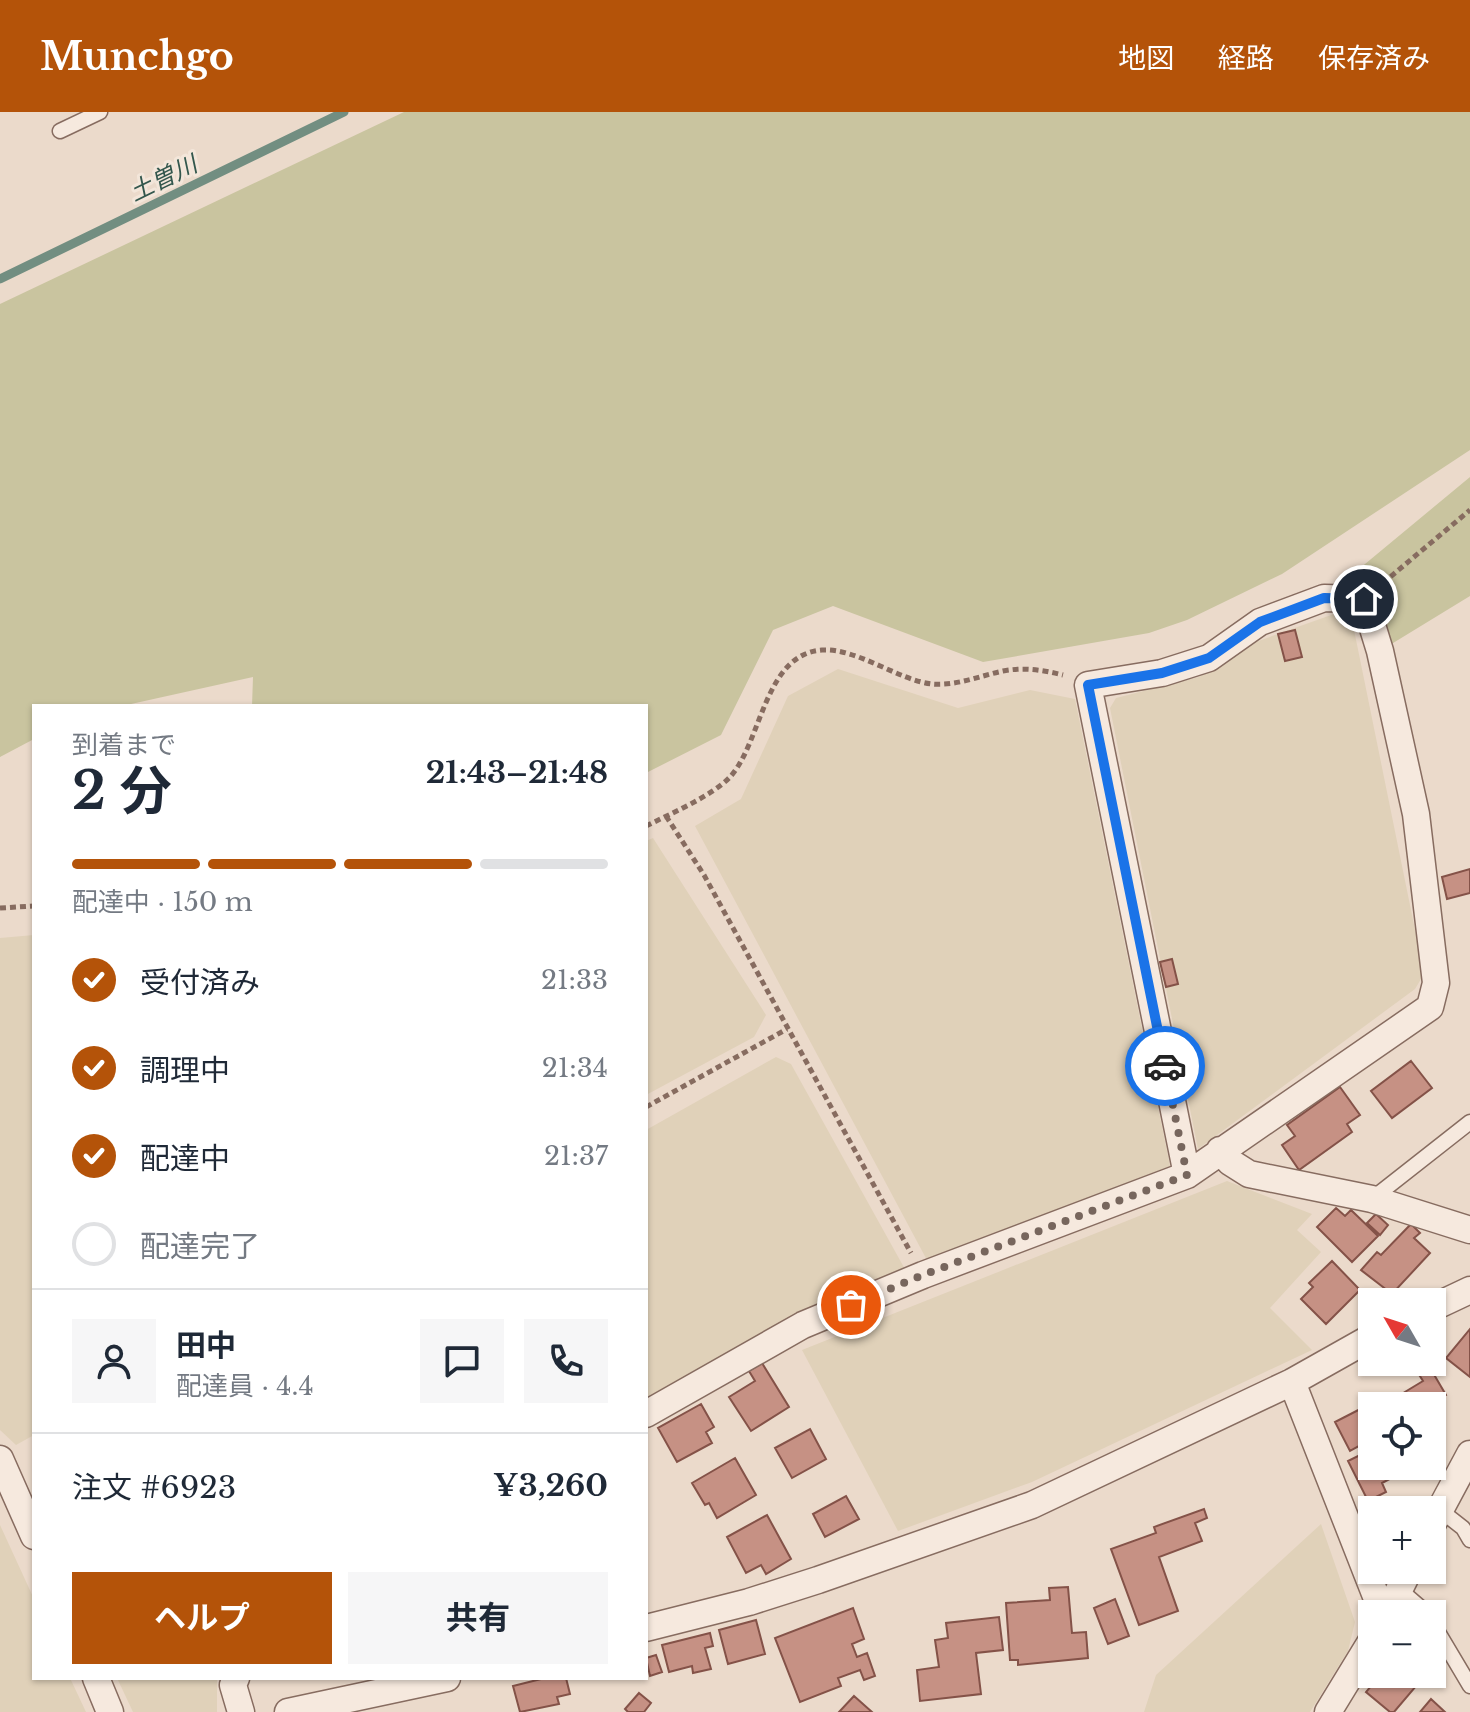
<!DOCTYPE html>
<html lang="ja">
<head>
<meta charset="utf-8">
<style>
	body { margin:0; font-family:"Libre Baskerville","Noto Sans JP",serif; background:#f6f6f7; color:#1f2937; height:100vh; display:flex; flex-direction:column; font-size:30px; white-space:nowrap }
	* { box-sizing:border-box; margin:0 }
	p { font-size:26px; color:#747a83 }
	.icon { flex:none; width:44px; height:44px; fill:none; stroke:currentColor; stroke-width:2; stroke-linecap:round; stroke-linejoin:round }
	.map { position:relative; flex:1; overflow:hidden }
	.sheet { position:absolute; left:32px; top:592px; width:616px; height:976px; display:flex; flex-direction:column; background:#fff; border-radius:0px; box-shadow:0 2px 6px #0004 }
	.sheet>* { flex:none }
	.needle { width:52px; rotate:309deg }
	.tools { position:absolute; left:1358px; top:1176px; display:grid; gap:16px }
	.tools a { display:grid; place-items:center; width:88px; height:88px; border-radius:0px; background:#fff; box-shadow:0 2px 6px #0004; font-size:40px }
	.pin { position:absolute; display:grid; place-items:center; width:68px; height:68px; color:#fff; margin:-34px; border:4px solid #fff; border-radius:50%; box-shadow:0 2px 8px #0007 }
	.courier { position:absolute; display:grid; place-items:center; width:80px; height:80px; margin:-40px; border:6px solid #1a73e8; border-radius:50%; background:#fff; color:#222; box-shadow:0 2px 10px #0007 }
	.overview em { font-style:normal; font-weight:700 }
	.overview div { display:flex; flex-direction:column-reverse }
	.overview { display:flex; align-items:center; justify-content:space-between; height:136px; padding:0 40px }
	h1 { font-size:52px; font-weight:700; line-height:60px }
	.bar { display:grid; grid-template-columns:repeat(4,1fr); gap:12px 8px; align-content:center; height:96px; padding:0 40px }
	.bar i { height:10px; border-radius:6px; background:#e0e1e3 }
	.bar .active { background:#b45309 }
	.bar p { grid-column:span 4 }
	.line { display:flex; align-items:center; gap:20px; padding:0 40px; border-top:2px solid #e0e1e3 }
	.line div { flex:1 }
	.round { display:grid; place-items:center; flex:none; width:84px; height:84px; border-radius:0px; background:#f6f6f7 }
	ol { padding:0 40px; list-style:none }
	li { display:flex; align-items:center; gap:24px; height:88px }
	li p { margin-inline-start:auto }
	li .icon { padding:8px; border-radius:50%; background:#b45309; color:#fff; stroke-width:4 }
	li:last-child { color:#747a83 }
	li i { width:44px; height:44px; border:4px solid #e0e1e3; border-radius:50% }
	.action { display:flex; gap:16px; margin-top:auto; padding:16px 40px }
	.action a { flex:1; height:92px; border-radius:0px; background:#b45309; color:#fff; font-size:32px; font-weight:700; line-height:92px; text-align:center }
	.action a+a { background:#f6f6f7; color:#1f2937 }
	header { display:flex; align-items:center; gap:48px; box-sizing:border-box; height:112px; padding:0 40px; background:#b45309; color:#fff }
	header strong { font-size:38px }
	nav { display:flex; gap:44px; margin-inline-start:auto; font-size:28px }
	.map>svg:first-child { display:block }
	.farmland { fill:#e0d1b9 }
	.green { fill:#c9c49f }
	.lines { fill:none; stroke-linecap:round; stroke-linejoin:round }
	.stream { stroke:#728e81; stroke-width:9 }
	.building { fill:#c69184; stroke:#845248; stroke-width:2 }
	.lane-casing { stroke:#876c60; stroke-width:17 }
	.street-casing { stroke:#876c60; stroke-width:29 }
	.path { stroke:#876c60; stroke-width:5; stroke-dasharray:6 4; stroke-linecap:butt }
	.lane { stroke:#f6e9de; stroke-width:14 }
	.street { stroke:#f6e9de; stroke-width:26 }
	.done { stroke:#77665d; stroke-width:8; stroke-dasharray:0 14.4 }
	.route { stroke:#1a73e8; stroke-width:10 }
	.labels { text-anchor:middle; dominant-baseline:central; stroke-width:6; stroke-linejoin:round; paint-order:stroke }
	.water-label { font-size:24px; font-style:italic; fill:#33574d; stroke:#f3e6da }
</style>
</head>
<body>
<header>
<strong>Munchgo</strong>
<nav><a>地図</a><a>経路</a><a>保存済み</a></nav>
</header>
<div class="map">
<svg width="1470" height="1600" viewBox="0 0 1470 1600">
	<rect width="100%" height="100%" fill="#ebdacb"/>
	<path class="farmland" d="M 1334,502 L 1351,503 L 1424,862 L 1415,877 L 1198,1037 L 1110,596 L 1116,586 L 1199,565 L 1250,532 Z
		M 838,557 L 958,596 L 1030,578 L 1075,587 L 1170,1054 L 928,1150 L 695,714 L 741,687 L 788,584 Z
		M 653,726 L 766,903 L 754,925 L 646,983 L 646,729 Z
		M 34,823 L 34,1323 L 16,1333 L 0,1318 L 0,826 Z
		M 776,945 L 791,952 L 906,1159 L 646,1295 L 646,1018 Z
		M 1227,1069 L 1312,1102 L 1297,1118 L 1321,1140 L 1270,1196 L 1312,1238 L 1032,1370 L 898,1419 L 802,1238 Z
		M 1321,1412 L 1355,1510 L 1348,1539 L 1310,1600 L 1144,1600 L 1156,1563 Z
		M 0,1413 L 34,1487 L 34,1566 L 70,1566 L 86,1600 L 0,1600 Z
		M 117,1566 L 217,1566 L 217,1600 L 133,1600 Z"/>
	<path class="green" d="M 404,0 L 1470,0 L 1470,338 L 1282,462 L 1187,508 L 1149,521 L 983,550 L 833,494 L 773,518 L 721,623 L 646,661 L 646,594 L 252,594 L 253,565 L 122,594 L 34,594 L 34,627 L 0,645 L 0,192 Z
		M 1470,365 L 1470,484 L 1380,539 L 1364,487 L 1324,486 Z"/>
	<g class="lines">
		<path class="stream" d="M 0,167 L 344,0"/>
	</g>
	<path class="building" d="M 1295,518 L 1302,545 L 1285,549 L 1278,522 Z
		M 1470,757 L 1470,781 L 1447,787 L 1442,765 Z
		M 1172,847 L 1178,872 L 1166,875 L 1160,850 Z
		M 1411,949 L 1432,976 L 1392,1006 L 1371,979 Z
		M 1340,975 L 1360,1003 L 1347,1012 L 1352,1020 L 1299,1058 L 1282,1033 L 1295,1024 L 1287,1013 Z
		M 1336,1096 L 1345,1104 L 1351,1098 L 1378,1124 L 1352,1150 L 1317,1115 Z
		M 1376,1102 L 1388,1113 L 1380,1123 L 1367,1111 Z
		M 1411,1112 L 1420,1121 L 1414,1126 L 1430,1141 L 1392,1182 L 1361,1158 L 1377,1140 L 1381,1143 Z
		M 1332,1149 L 1360,1178 L 1326,1212 L 1301,1187 L 1313,1175 L 1309,1171 Z
		M 1470,1217 L 1470,1265 L 1446,1246 Z
		M 762,1251 L 789,1295 L 751,1319 L 729,1285 L 755,1269 L 749,1259 Z
		M 1429,1254 L 1446,1283 L 1438,1289 L 1442,1297 L 1432,1303 L 1432,1294 L 1393,1294 L 1390,1289 L 1423,1269 L 1418,1261 Z
		M 1372,1291 L 1372,1327 L 1350,1339 L 1335,1310 Z
		M 701,1292 L 714,1315 L 706,1320 L 712,1331 L 677,1350 L 658,1316 Z
		M 810,1317 L 826,1347 L 792,1366 L 775,1336 Z
		M 1372,1337 L 1372,1354 L 1396,1354 L 1399,1362 L 1382,1371 L 1386,1380 L 1368,1389 L 1348,1349 Z
		M 735,1346 L 756,1383 L 717,1406 L 709,1391 L 705,1393 L 692,1371 Z
		M 846,1384 L 859,1407 L 825,1425 L 813,1402 Z
		M 1204,1397 L 1207,1406 L 1195,1411 L 1202,1429 L 1159,1445 L 1178,1499 L 1139,1513 L 1111,1437 L 1156,1421 L 1154,1415 Z
		M 767,1403 L 791,1447 L 766,1462 L 761,1453 L 746,1461 L 727,1425 Z
		M 1068,1475 L 1072,1521 L 1086,1520 L 1088,1546 L 1018,1553 L 1018,1548 L 1010,1548 L 1006,1491 L 1050,1488 L 1049,1476 Z
		M 1115,1487 L 1129,1524 L 1108,1532 L 1094,1496 Z
		M 853,1496 L 864,1527 L 852,1532 L 857,1545 L 867,1541 L 875,1564 L 864,1568 L 860,1558 L 838,1566 L 841,1574 L 800,1590 L 775,1526 Z
		M 999,1505 L 1003,1538 L 976,1541 L 981,1582 L 920,1589 L 917,1558 L 939,1555 L 935,1528 L 948,1526 L 946,1511 Z
		M 756,1508 L 765,1542 L 728,1552 L 719,1518 Z
		M 710,1521 L 713,1534 L 705,1536 L 711,1557 L 693,1561 L 692,1554 L 669,1560 L 662,1533 Z
		M 656,1543 L 662,1560 L 650,1564 L 646,1546 Z
		M 1381,1562 L 1411,1562 L 1408,1566 L 1417,1573 L 1394,1600 L 1390,1600 L 1366,1580 Z
		M 545,1566 L 566,1566 L 570,1582 L 557,1585 L 559,1592 L 520,1600 L 513,1574 Z
		M 639,1581 L 651,1591 L 644,1600 L 628,1600 L 625,1597 Z
		M 854,1584 L 872,1600 L 839,1600 Z
		M 1431,1587 L 1445,1600 L 1420,1600 Z"/>
	<g class="lines">
		<defs>
			<path id="lane" d="M 60,19 L 100,0
				M 1372,1087 L 1470,1010
				M 1440,1398 L 1463,1416 L 1470,1428
				M 1399,1477 L 1428,1502
				M 1432,1510 L 1470,1574"/>
			<path id="street" d="M 1220,1038 L 1230,1050 L 1249,1062 L 1372,1087 L 1470,1118
				M 1432,1196 L 1470,1178
				M 1292,1270 L 1383,1502
				M 646,1302 L 803,1213 L 923,1163 L 1187,1063 L 1430,895 L 1436,871 L 1416,702 L 1380,539 L 1364,487 L 1324,486 L 1260,510 L 1209,546 L 1162,561 L 1088,573 L 1187,1063
				M 0,1347 L 34,1424
				M 1432,1413 L 1470,1342
				M 1387,1502 L 1409,1458
				M 646,1516 L 749,1490 L 818,1468 L 1032,1393 L 1292,1270 L 1372,1225
				M 96,1566 L 110,1600
				M 236,1566 L 233,1573 L 241,1600
				M 288,1600 L 447,1566
				M 1328,1600 L 1372,1528"/>
		</defs>
		<use href="#lane" class="lane-casing"/>
		<use href="#street" class="street-casing"/>
		<path class="path" d="M 1383,471 L 1470,398
			M 666,704 L 704,763 L 911,1141
			M 646,714 C 670,702 712,684 730,665 C 762,630 764,542 822,538 C 857,536 898,568 932,572 C 957,574 979,564 1003,559 C 1024,555 1043,558 1063,563
			M 0,796 L 34,794
			M 646,995 L 787,917"/>
		<use href="#lane" class="lane"/>
		<use href="#street" class="street"/>
	</g>
	<g class="lines">
		<path class="done" d="M 851,1193 L 923,1163 L 1187,1063 L 1165,954"/>
		<path class="route" d="M 1165,954 L 1088,573 L 1162,561 L 1209,546 L 1260,510 L 1324,486 L 1364,487"/>
	</g>
	<g class="labels">
		<g class="water-label">
			<text transform="translate(163 66) rotate(-26)">土曽川</text>
		</g>
	</g>
</svg>
<div class="tools">
<a><svg class="needle" viewBox="-14 -14 28 28"><path d="M0-13l5 13h-10z" fill="#e53935"/><path d="M0 13l5-13h-10z" fill="#747a83"/></svg></a>
<a><svg class="icon" aria-label="locate" viewBox="0 0 24 24"><circle cx="12" cy="12" r="6"/><path d="M12 2v4M12 18v4M2 12h4M18 12h4"/></svg></a>
<a>+</a>
<a>−</a>
</div>
<div class="pin" style="left:851px;top:1193px;background:#ea580c"><svg class="icon" aria-label="bag" viewBox="0 0 24 24"><path d="M5 8h14l-1 12H6zM9 8a3 3 0 0 1 6 0"/></svg></div>
<div class="pin" style="left:1364px;top:487px;background:#1f2937"><svg class="icon" aria-label="home" viewBox="0 0 24 24"><path d="M3 11l9-7 9 7M6 9v11h12V9"/></svg></div>
<div class="courier" style="left:1165px;top:954px"><svg class="icon" aria-label="car" viewBox="0 0 24 24"><path d="M5 17H2v-5l4-1 3-4h7l3 4 3 1v5h-3M9 17h6M6 11h13"/><circle cx="7" cy="17" r="2"/><circle cx="17" cy="17" r="2"/></svg></div>
<section class="sheet">
<div class="overview"><div><h1>2 分</h1><p>到着まで</p></div><em>21:43–21:48</em></div>
<div class="bar"><i class="active"></i><i class="active"></i><i class="active"></i><i></i><p>配達中 · 150 m</p></div>
<ol>
<li><svg class="icon" aria-label="check" viewBox="0 0 24 24"><path d="M5 12l5 5 9-10"/></svg>受付済み<p>21:33</p></li>
<li><svg class="icon" aria-label="check" viewBox="0 0 24 24"><path d="M5 12l5 5 9-10"/></svg>調理中<p>21:34</p></li>
<li><svg class="icon" aria-label="check" viewBox="0 0 24 24"><path d="M5 12l5 5 9-10"/></svg>配達中<p>21:37</p></li>
<li><i></i>配達完了</li>
</ol>
<div class="line" style="height:144px"><a class="round"><svg class="icon" aria-label="person" viewBox="0 0 24 24"><circle cx="12" cy="8" r="4"/><path d="M4 21q1-7 8-7t8 7"/></svg></a><div><b>田中</b><p>配達員 · 4.4</p></div><a class="round"><svg class="icon" aria-label="chat" viewBox="0 0 24 24"><path d="M4 5h16v11H9l-5 4z"/></svg></a><a class="round"><svg class="icon" aria-label="phone" viewBox="0 0 24 24"><path d="M5 4h4l2 5-3 2q2 4 5 5l2-3 5 2v4C11 20 4 13 5 4z"/></svg></a></div>
<div class="line" style="height:104px"><div>注文 #6923</div><b>¥3,260</b></div>
<div class="action"><a>ヘルプ</a><a>共有</a></div>
</section>
</div>
</body>
</html>
